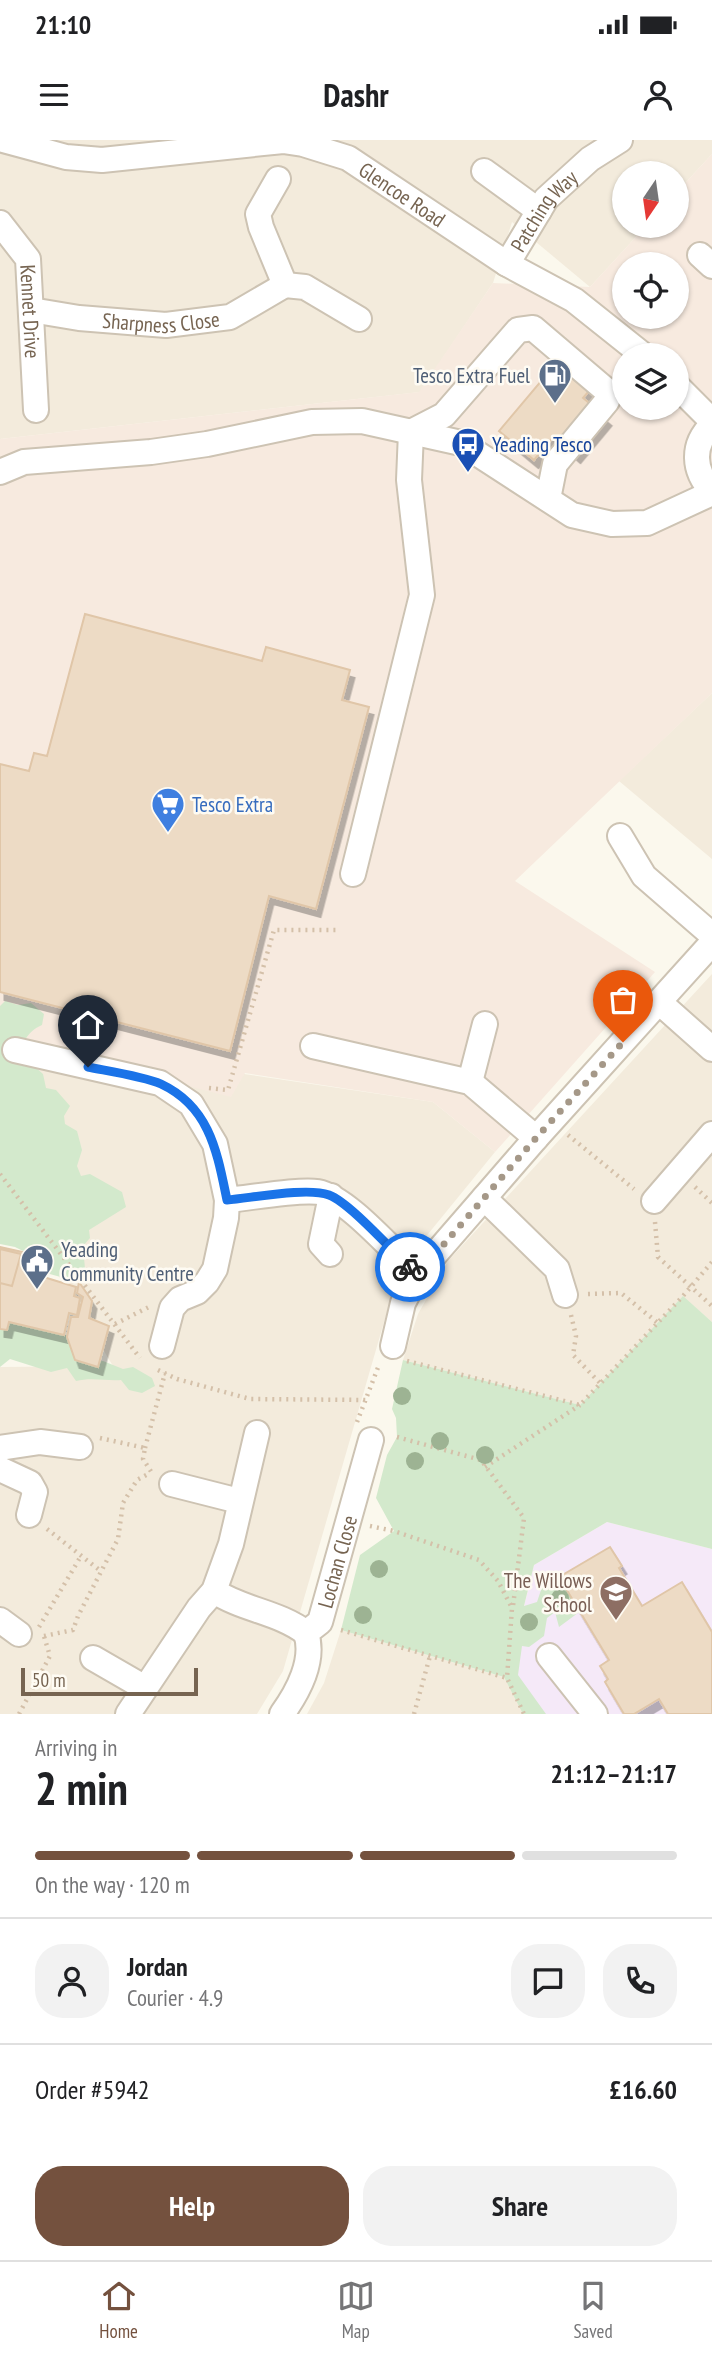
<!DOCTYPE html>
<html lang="en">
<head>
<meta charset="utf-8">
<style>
	body { margin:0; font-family:"PT Sans Narrow",sans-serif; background:#f2f2f2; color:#202124; height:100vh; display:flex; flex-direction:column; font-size:26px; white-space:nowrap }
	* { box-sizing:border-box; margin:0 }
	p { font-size:23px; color:#757577 }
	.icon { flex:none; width:38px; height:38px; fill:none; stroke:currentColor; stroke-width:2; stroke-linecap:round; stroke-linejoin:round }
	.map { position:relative; height:1574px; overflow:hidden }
	.side { display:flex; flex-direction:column; background:#fff; flex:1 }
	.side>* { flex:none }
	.needle { width:46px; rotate:193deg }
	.buttons { position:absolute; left:612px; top:21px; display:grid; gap:14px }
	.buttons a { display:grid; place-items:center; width:77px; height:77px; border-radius:50%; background:#fff; box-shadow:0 2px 5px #0004; font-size:35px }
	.scale { position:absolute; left:21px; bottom:18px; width:177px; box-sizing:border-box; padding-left:7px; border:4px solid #766451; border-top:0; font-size:19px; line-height:24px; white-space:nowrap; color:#766451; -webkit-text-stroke:5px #fefbf3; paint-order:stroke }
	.pin { position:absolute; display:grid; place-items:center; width:60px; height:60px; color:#fff; margin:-72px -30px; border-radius:50% 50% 50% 0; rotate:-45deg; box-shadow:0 0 7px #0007 }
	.pin .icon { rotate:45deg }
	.courier { position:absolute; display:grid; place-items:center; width:70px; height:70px; margin:-35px; border:5px solid #1a73e8; border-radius:50%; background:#fff; color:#222; box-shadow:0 2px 9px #0007 }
	.overview em { font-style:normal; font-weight:800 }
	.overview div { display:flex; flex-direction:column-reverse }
	.overview { display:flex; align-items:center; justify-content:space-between; height:119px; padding:0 35px }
	h1 { font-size:46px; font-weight:800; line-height:52px }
	.bar { display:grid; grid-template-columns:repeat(4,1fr); gap:10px 7px; align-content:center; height:84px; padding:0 35px }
	.bar i { height:9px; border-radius:5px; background:#e0e0e0 }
	.bar .current { background:#74513e }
	.bar p { grid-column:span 4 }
	.line { display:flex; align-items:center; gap:18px; padding:0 35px; border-top:2px solid #e0e0e0 }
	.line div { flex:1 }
	.round { display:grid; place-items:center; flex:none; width:74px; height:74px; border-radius:28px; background:#f2f2f2 }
	.action { display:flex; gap:14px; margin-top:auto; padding:14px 35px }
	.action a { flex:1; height:80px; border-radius:28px; background:#74513e; color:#fff; font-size:28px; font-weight:800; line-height:80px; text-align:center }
	.action a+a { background:#f2f2f2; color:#202124 }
	.status { display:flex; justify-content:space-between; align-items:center; height:49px; padding:0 35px; background:#fff; direction:ltr }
	.status svg { height:19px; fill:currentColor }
	header { display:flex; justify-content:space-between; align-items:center; height:91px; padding:0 35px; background:#fff; font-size:32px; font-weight:800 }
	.menu { display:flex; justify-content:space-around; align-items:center; height:98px; border-top:2px solid #e0e0e0; background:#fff; font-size:19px; color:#757577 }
	.menu a { display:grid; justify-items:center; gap:4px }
	.menu .current { color:#74513e }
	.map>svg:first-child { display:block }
	.residential { fill:#f3ebdc }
	.commercial { fill:#f7eadf; fill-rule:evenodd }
	.education { fill:#f5e9f8 }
	.green { fill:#d3e9cc }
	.building { fill:#eddbc5; stroke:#e0c6a8; stroke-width:2; filter:url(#shadow) }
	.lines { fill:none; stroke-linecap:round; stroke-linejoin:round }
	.minor-casing { stroke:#cdc3b3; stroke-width:28 }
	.path { stroke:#d4c0a9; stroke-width:4.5; stroke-dasharray:2 5; stroke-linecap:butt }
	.minor { stroke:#fff; stroke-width:24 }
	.tree { fill:#9db393 }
	.done { stroke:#a59888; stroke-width:7; stroke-dasharray:0 12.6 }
	.route { stroke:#1a73e8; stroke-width:9 }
	.labels { text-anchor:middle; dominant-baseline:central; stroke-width:5; stroke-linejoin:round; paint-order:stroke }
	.street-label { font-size:21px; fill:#766451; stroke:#fefbf3 }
	.service-label { font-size:21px; fill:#4e5e75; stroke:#fefbf3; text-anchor:end }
	.transit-label { font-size:21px; fill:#164399; stroke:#fefbf3; text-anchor:start }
	.shop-label { font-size:21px; fill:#366cbe; stroke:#fefbf3; text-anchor:start }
	.education-label { font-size:21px; fill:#785e54; stroke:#fefbf3; text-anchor:end }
</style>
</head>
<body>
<div class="status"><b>21:10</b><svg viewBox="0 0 49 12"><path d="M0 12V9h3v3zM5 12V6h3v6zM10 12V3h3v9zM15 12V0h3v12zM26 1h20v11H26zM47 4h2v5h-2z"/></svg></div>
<header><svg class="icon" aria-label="menu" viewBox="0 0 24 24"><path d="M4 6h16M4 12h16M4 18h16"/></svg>Dashr<svg class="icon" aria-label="person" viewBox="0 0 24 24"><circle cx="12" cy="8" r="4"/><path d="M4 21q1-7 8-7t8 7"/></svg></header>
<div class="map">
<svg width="712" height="1574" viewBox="0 0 712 1574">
	<defs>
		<filter id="shadow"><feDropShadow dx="4.5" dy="8" stdDeviation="0" flood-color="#0004"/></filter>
	</defs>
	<rect width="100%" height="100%" fill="#fbf8ed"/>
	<path class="residential" d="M 0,0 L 712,0 L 712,14 L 677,52 L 677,33 L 625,33 L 625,86 L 646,86 L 590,147 L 512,82 L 493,143 L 420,252 L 0,299 Z
		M 712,553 L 712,719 L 619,641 Z
		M 712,834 L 712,1182 L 683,1157 L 580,1265 L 403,1220 L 418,1174 L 448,1121 Z
		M 0,898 L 433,962 L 495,1012 L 424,1099 L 393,1151 L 283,1531 L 257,1574 L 0,1574 L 0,1227 L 113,1226 L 0,1039 Z
		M 341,1490 L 507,1538 L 524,1574 L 307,1574 L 324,1543 Z"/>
	<path class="commercial" d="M 712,14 L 712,553 L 515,741 L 655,832 L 495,1012 L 433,962 L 245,933 L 231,957 L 0,898 L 0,299 L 419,252 L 493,143 L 590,147 L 646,86 L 677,86 L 677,52 ZM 625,124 L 677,124 L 677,177 L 625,177 ZM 625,215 L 677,215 L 677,268 L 625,268 Z"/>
	<path class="education" d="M 607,1382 L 712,1409 L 712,1574 L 524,1574 L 507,1538 L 534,1425 Z"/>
	<path class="green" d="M 5,861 L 18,865 L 31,863 L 44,874 L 42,885 C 25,892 21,907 17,924 L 33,925 L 43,934 L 46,948 L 56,950 L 70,966 L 64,976 L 65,984 L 77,991 L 82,1010 L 77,1026 L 81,1036 L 90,1034 L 122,1052 L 126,1067 L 89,1090 L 90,1098 L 83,1106 L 85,1129 L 72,1134 L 79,1142 L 24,1127 L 27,1113 L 15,1107 L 0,1104 L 0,866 Z
		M 683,1156 L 712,1182 L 712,1409 L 607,1382 L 534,1425 L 524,1466 L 537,1462 L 543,1444 L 562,1438 L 586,1467 L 559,1487 L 555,1472 L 547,1478 L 544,1496 L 529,1507 L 522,1506 L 518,1535 L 546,1574 L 523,1574 L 504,1537 L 341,1490 L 360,1415 L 394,1391 L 376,1358 L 387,1315 L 397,1297 L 396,1278 L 392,1269 L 403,1220 L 580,1265 Z
		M 9,1182 L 83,1199 L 88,1223 L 103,1221 L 123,1229 L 133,1227 L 152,1238 L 155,1246 L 142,1253 L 129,1250 L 121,1240 C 105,1241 91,1237 76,1241 L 67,1228 L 51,1232 L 10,1219 L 0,1227 L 0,1187 Z"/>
	<path class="building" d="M 569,208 L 602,236 L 583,258 L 607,278 L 576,315 L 554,296 L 534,320 L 499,291 Z
		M 85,474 L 262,521 L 266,507 L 350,530 L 342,560 L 369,567 L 316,769 L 269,756 L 230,911 L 0,852 L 0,624 L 29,631 L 34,613 L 47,616 Z
		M 0,1107 L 27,1113 L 24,1131 L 76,1147 L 74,1156 L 80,1158 L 77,1175 L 69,1173 L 64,1195 L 9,1182 L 7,1190 L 0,1189 Z
		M 0,1109 L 21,1114 L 12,1146 L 0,1143 Z
		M 79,1142 L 92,1161 L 89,1178 L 109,1186 L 98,1227 L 75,1220 L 67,1197 L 71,1177 L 78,1177 L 83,1157 L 77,1153 Z
		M 610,1407 L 622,1426 L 619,1428 L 642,1466 L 682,1442 L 712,1492 L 712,1574 L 668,1574 L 659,1559 L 634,1574 L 624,1574 L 605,1542 L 608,1539 L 600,1526 L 609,1520 L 559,1437 Z"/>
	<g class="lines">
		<defs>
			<g id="minor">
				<path id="s1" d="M 3,0 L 66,17 L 102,20 L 283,1 L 303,4 L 348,18 L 507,124 L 574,160 L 643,215"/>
				<path d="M 484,31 L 539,71"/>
				<path d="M 278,39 L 258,74 L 261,87 L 285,145"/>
				<path id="s2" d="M 0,83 L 28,119 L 36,270"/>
				<path d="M 700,115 L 712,126"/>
				<path id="s3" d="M 507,124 L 546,59 L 590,19 L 620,0"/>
				<path d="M 285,145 L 305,147 L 359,179"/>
				<path id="s4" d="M 31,170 L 79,178 L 166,185 L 230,177 L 285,145"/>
				<path d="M 677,246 L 712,281"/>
				<path d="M 712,285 C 691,305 693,331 712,351"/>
				<path d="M 411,292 L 444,275 L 518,190 L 533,188 L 607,251 L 607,261 L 555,324 L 548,359"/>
				<path d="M 0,332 L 24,322 L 151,312 L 207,304 L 312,282 L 362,281 L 461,303 L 572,375 L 612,384 L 647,383 L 712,353"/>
				<path d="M 620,696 L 644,736 L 712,795"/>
				<path d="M 353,734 L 422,455 L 409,340 L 411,292"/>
				<path d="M 659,862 L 712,909"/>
				<path d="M 313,906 L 470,942 L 536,998"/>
				<path d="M 15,910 L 160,943 L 191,964 L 215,1004 L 227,1060 L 226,1078 L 215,1129 L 207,1142 L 197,1152 L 180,1159 L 172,1168 L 162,1206"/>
				<path d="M 470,942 L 485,884"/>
				<path d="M 484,1058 L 557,1129 L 565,1155"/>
				<path d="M 227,1060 C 250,1058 298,1049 318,1052 C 347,1057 394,1113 418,1134"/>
				<path d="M 654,1061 L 712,994"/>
				<path d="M 330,1114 L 321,1104 L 331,1056"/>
				<path d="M 393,1206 L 403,1163 L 418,1134 L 536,998 L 712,803"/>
				<path d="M 0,1308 L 40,1302 L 80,1307"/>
				<path d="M 0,1329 L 30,1343 L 35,1352 L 29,1375"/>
				<path d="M 172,1344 L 239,1361"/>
				<path d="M 214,1451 C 243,1470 279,1472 306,1493"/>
				<path d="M 0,1480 L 19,1494"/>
				<path d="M 549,1516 L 595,1574"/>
				<path d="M 93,1518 L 145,1548"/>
				<path d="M 128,1574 L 199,1468 L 214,1451 L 231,1404 L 257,1293"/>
				<path id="s5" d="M 282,1574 C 298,1552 315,1520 306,1493 L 320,1482 L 371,1300"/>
			</g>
		</defs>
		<use href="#minor" class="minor-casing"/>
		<path class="path" d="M 209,948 L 228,950 L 274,790 L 338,790
			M 568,995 L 634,1049
			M 0,1034 L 140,1218
			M 695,1047 L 712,1063
			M 655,1082 L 658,1117 L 712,1166
			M 588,1154 L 621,1153 L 658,1183
			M 571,1175 L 576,1196 L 573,1215 L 600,1243
			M 115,1184 L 149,1167
			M 407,1221 L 580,1265 L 683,1156 L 712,1122
			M 158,1230 L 177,1239 L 250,1259 L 366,1260
			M 357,1282 L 379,1225
			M 397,1297 L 481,1320 L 524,1378 L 513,1466
			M 100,1298 L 145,1308 L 143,1319 L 152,1333
			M 145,1308 L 165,1233
			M 485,1327 L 580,1265
			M 370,1386 L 394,1391 L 479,1420 L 498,1441 L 512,1468 L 507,1538
			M 47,1389 L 102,1432
			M 39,1487 L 81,1416
			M 341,1490 L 507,1538 L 524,1574
			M 44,1496 L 73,1490 L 78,1476 L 118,1399 L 123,1363 L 137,1340 L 150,1333
			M 19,1574 L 50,1516 L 44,1496
			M 414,1574 L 430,1516"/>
		<use href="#minor" class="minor"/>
	</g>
	<g class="tree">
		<circle cx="402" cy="1256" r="9"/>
		<circle cx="440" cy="1301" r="9"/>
		<circle cx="485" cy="1315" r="9"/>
		<circle cx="415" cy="1321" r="9"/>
		<circle cx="379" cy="1429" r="9"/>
		<circle cx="560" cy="1458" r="9"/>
		<circle cx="363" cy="1475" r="9"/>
		<circle cx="529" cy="1482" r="9"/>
	</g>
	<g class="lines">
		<path class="done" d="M 410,1127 L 418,1134 L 536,998 L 623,902"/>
		<path class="route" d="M 88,927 C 108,931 143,936 161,944 C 210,967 217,1012 227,1060 C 252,1058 307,1047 329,1055 C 350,1063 391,1110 410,1127"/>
	</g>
	<defs>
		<symbol id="fuel-pin" viewBox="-11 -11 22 30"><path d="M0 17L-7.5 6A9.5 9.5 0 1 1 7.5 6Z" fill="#5c6f8a" stroke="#fefbf3"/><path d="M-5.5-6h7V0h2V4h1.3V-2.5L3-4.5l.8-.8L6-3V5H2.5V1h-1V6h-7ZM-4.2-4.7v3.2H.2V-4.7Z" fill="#fff"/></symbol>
		<symbol id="bus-pin" viewBox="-11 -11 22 30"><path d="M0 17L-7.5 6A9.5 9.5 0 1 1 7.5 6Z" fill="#1a4fb4" stroke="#fefbf3"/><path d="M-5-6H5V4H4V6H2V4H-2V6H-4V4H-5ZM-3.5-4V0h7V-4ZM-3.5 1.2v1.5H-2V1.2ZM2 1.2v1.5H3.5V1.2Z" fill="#fff"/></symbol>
		<symbol id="supermarket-pin" viewBox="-11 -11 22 30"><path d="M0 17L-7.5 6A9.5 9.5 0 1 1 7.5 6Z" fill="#3f7fe0" stroke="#fefbf3"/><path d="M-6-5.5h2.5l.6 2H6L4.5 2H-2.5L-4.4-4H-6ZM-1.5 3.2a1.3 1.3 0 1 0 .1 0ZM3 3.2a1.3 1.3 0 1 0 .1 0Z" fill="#fff"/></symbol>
		<symbol id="civic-pin" viewBox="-11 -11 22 30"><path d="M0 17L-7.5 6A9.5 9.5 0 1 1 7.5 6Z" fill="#5c6f8a" stroke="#fefbf3"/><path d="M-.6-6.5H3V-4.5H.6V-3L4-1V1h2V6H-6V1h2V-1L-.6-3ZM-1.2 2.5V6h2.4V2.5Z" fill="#fff"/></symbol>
		<symbol id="school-pin" viewBox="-11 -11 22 30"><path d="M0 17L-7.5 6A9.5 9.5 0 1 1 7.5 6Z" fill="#8d6e63" stroke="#fefbf3"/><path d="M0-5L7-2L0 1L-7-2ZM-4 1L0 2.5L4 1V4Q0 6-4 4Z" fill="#fff"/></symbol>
	</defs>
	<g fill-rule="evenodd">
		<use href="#fuel-pin" x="536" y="216" width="38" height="52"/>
		<use href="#bus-pin" x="449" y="285" width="38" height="52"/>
		<use href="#supermarket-pin" x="149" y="645" width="38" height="52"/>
		<use href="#civic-pin" x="18" y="1102" width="38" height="52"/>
		<use href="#school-pin" x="597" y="1433" width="38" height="52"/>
	</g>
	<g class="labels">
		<g class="street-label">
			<text stroke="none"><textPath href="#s1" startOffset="416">Glencoe Road</textPath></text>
			<text stroke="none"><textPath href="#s3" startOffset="65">Patching Way</textPath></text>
			<text stroke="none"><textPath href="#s2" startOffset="98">Kennet Drive</textPath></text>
			<text stroke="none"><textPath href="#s4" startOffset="131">Sharpness Close</textPath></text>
			<text stroke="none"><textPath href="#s5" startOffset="168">Lochan Close</textPath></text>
		</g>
		<g class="service-label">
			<text x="530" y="235">Tesco Extra Fuel</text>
			<text x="61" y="1109" text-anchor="start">Yeading<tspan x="61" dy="24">Community Centre</tspan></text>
		</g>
		<g class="transit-label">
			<text x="492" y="304">Yeading Tesco</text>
		</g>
		<g class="shop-label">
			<text x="192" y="664">Tesco Extra</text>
		</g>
		<g class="education-label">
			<text x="592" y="1440">The Willows<tspan x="592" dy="24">School</tspan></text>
		</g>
	</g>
</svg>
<div class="buttons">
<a><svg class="needle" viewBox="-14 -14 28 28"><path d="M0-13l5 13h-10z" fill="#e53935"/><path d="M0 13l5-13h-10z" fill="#757577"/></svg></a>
<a><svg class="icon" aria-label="locate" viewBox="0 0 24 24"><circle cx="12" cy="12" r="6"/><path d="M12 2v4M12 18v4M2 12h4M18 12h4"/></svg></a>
<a><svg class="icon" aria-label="layers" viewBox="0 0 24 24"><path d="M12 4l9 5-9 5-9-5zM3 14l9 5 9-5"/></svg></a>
</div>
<div class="scale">50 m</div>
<div class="pin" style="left:623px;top:902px;background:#ea580c"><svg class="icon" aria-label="bag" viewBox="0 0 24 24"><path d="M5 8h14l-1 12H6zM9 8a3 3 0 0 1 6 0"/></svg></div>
<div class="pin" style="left:88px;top:927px;background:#1f2937"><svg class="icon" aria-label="home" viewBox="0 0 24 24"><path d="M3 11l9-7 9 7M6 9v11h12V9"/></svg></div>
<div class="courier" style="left:410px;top:1127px"><svg class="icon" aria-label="bike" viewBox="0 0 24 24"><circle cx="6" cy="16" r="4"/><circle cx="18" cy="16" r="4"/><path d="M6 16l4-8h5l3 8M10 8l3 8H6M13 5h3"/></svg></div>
</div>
<section class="side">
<div class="overview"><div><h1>2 min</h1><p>Arriving in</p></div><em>21:12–21:17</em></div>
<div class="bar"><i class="current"></i><i class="current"></i><i class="current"></i><i></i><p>On the way · 120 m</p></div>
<div class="line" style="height:126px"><a class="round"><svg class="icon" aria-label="person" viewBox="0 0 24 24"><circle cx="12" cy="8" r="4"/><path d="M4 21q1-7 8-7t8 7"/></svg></a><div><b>Jordan</b><p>Courier · 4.9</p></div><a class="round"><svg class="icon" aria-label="chat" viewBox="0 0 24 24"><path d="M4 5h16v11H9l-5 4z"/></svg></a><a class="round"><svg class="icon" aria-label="phone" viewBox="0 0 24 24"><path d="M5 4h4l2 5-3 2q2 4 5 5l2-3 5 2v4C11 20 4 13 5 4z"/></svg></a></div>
<div class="line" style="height:91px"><div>Order #5942</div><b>£16.60</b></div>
<div class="action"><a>Help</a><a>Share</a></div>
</section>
<nav class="menu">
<a class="current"><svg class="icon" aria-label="home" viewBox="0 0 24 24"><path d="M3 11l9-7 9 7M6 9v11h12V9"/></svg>Home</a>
<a><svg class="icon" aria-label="map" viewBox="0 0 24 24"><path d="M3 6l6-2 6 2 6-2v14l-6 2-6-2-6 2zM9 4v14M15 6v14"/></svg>Map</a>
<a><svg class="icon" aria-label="saved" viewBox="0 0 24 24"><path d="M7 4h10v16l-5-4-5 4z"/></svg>Saved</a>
</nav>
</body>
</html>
